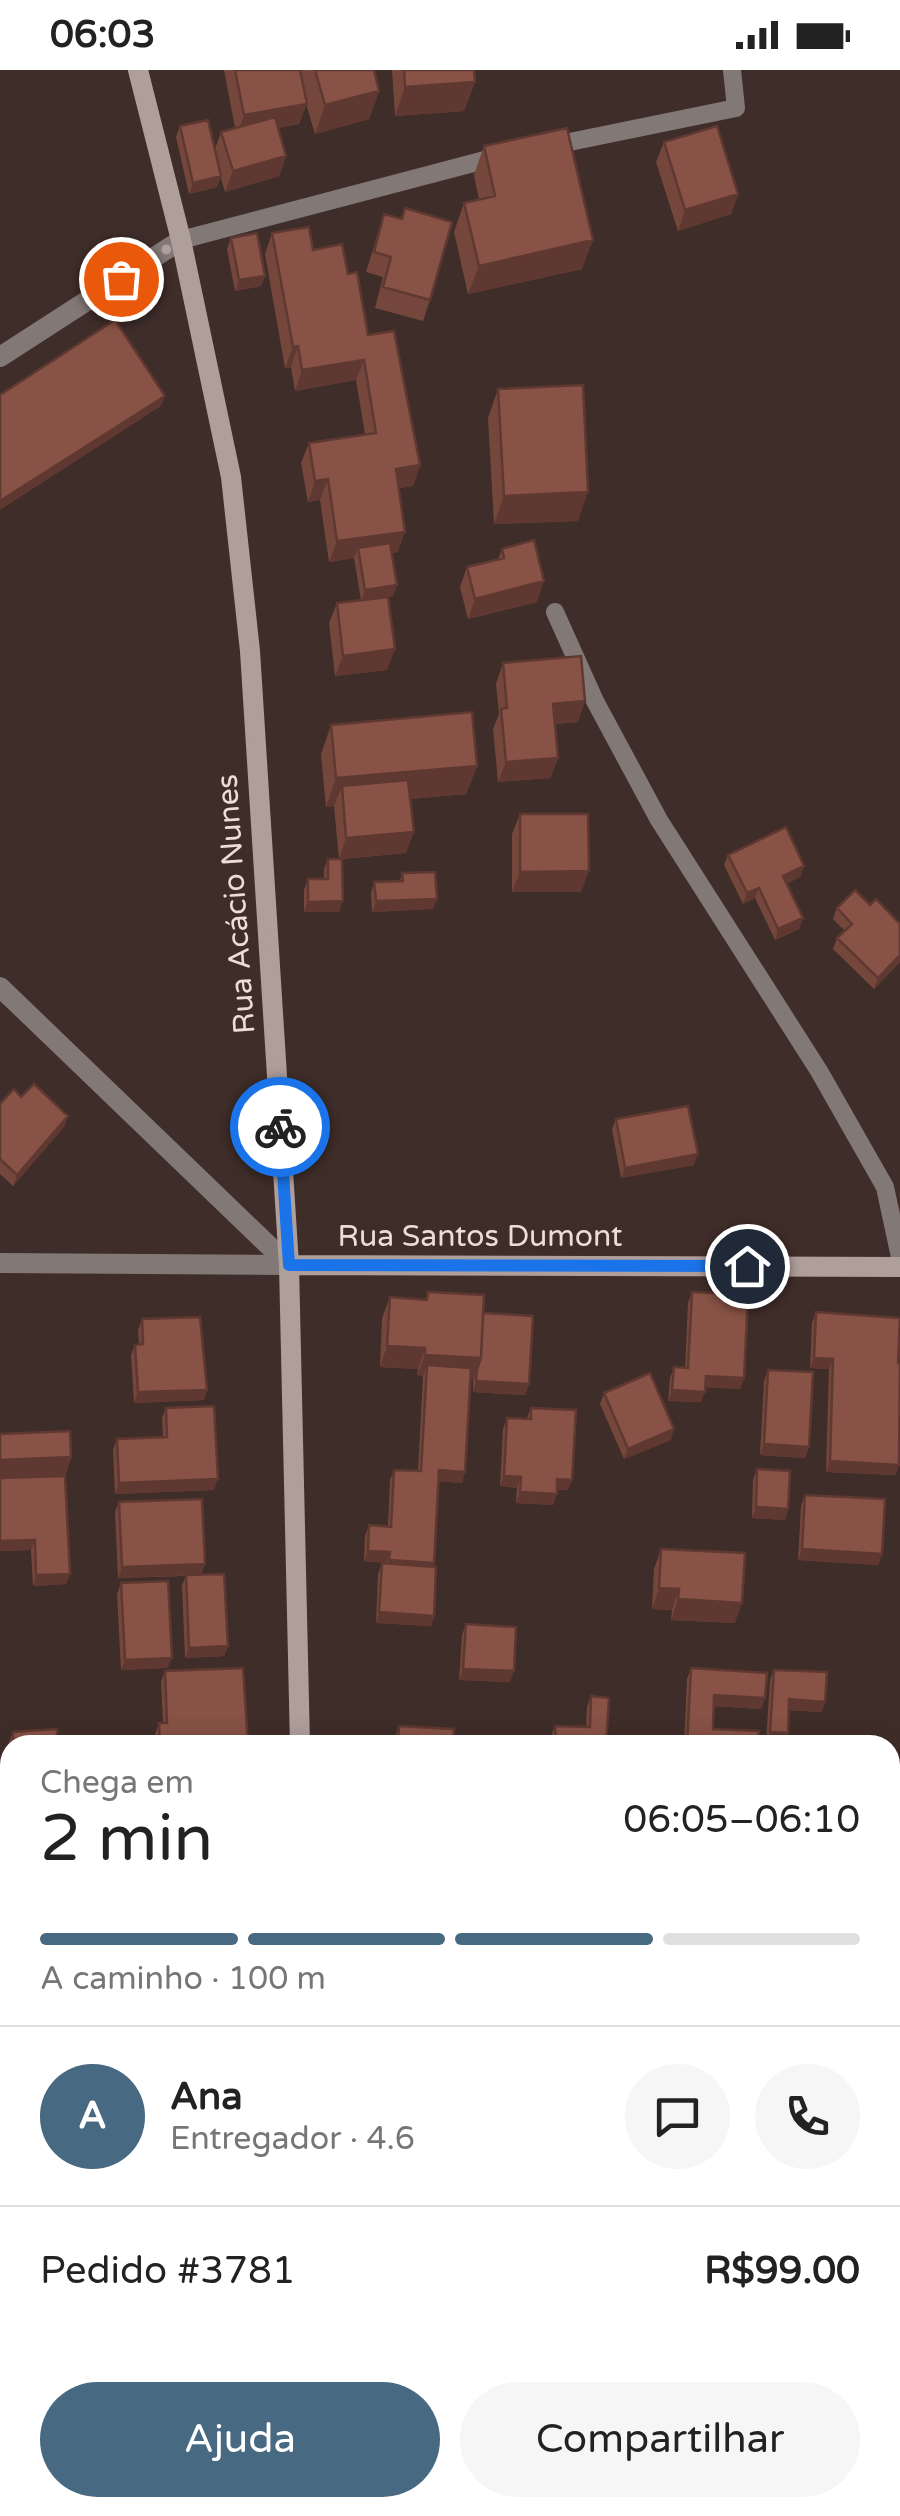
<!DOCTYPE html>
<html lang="pt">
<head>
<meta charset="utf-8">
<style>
	body { margin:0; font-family:"Varela Round",sans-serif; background:#f6f6f6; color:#222; height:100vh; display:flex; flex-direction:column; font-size:38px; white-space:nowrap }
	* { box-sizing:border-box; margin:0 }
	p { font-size:32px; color:#767676 }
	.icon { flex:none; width:55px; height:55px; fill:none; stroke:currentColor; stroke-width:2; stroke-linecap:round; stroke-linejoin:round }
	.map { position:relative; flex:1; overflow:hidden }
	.sheet { position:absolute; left:0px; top:1665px; width:900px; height:782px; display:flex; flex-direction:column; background:#fff; border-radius:30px 30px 0 0; box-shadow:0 5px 25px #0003 }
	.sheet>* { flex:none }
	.pin { position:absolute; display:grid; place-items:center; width:85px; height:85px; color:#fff; margin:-42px; border:5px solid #fff; border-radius:50%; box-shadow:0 2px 10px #0007 }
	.courier { position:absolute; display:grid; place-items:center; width:100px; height:100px; margin:-50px; border:8px solid #1a73e8; border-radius:50%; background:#fff; color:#222; box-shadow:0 2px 12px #0007 }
	.headline em { font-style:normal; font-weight:600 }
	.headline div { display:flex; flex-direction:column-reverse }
	.headline { display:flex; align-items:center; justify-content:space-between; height:170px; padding:0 40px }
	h1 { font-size:65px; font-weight:600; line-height:75px }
	.bar { display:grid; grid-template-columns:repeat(4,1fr); gap:15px 10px; align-content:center; height:120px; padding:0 40px }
	.bar i { height:12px; border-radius:8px; background:#e0e0e0 }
	.bar .current { background:#486982 }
	.bar p { grid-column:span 4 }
	.line { display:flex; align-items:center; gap:25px; padding:0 40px; border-top:2px solid #e0e0e0 }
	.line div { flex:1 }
	.round { display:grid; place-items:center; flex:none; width:105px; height:105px; border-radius:52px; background:#f6f6f6 }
	.action { display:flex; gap:20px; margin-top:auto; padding:20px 40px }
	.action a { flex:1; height:115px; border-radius:60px; background:#486982; color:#fff; font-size:40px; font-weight:600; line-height:115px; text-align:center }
	.action a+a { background:#f6f6f6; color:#222 }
	.status { display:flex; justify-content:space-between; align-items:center; height:70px; padding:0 50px; background:#fff; direction:ltr }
	.status svg { height:28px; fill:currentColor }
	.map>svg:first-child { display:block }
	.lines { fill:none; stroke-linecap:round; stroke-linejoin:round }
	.lane { stroke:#827876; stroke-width:18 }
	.street { stroke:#827876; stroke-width:20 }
	.secondary { stroke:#af9f9b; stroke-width:20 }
	.wall { fill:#75473c }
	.shaded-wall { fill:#5f3931 }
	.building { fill:#885246; stroke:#5f3931; stroke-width:2.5 }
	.done { stroke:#ae9f9c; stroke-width:10; stroke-dasharray:0 18 }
	.route { stroke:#1a73e8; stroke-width:12 }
	.labels { text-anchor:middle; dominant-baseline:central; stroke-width:8; stroke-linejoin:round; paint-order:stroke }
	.street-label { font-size:30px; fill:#eaddda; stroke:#3f2d29 }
</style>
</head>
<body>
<div class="status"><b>06:03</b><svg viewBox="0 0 49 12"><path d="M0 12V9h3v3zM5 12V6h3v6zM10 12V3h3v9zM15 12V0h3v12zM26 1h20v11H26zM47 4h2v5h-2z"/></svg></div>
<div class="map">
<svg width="900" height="2446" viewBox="0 0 900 2446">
	<rect width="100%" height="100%" fill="#3f2d29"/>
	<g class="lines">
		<path class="lane" d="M 550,76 L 736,38 L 732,0
			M 181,170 L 500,86
			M 555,542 L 595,631 L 659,750 L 819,1001 L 885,1117 L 900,1187"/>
		<path class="street" d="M 0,287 L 181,170
			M 0,917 L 289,1195
			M 0,1193 L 289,1195
			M 890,1834 L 900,1834
			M 0,1845 L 10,1845"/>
		<path class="secondary" d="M 138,0 L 181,170 L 231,407 L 250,581 L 289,1195 L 300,1675
			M 289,1195 L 900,1197
			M 303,2446 L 303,2438"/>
	</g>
	<path class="wall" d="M 224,0 L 374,0 L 379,21 L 369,49 L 315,64 L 306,34 L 299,54 L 278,58 L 286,86 L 279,106 L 225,122 L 220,105 L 217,117 L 189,124 L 176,67 L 180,56 L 215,79 L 221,62 L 235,58 Z
		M 392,0 L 474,0 L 475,12 L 464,41 L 395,46 Z
		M 664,72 L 738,124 L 731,144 L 678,161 L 656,92 Z
		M 484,76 L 582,199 L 468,224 L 454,162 L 464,133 L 479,130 L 474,105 Z
		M 405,138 L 430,230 L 423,251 L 375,238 L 383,207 L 366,202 L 384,144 L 401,148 Z
		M 272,163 L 313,180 L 348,204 L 368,265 L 420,395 L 413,416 L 399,418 L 398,482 L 392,483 L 397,515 L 393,526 L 384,527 L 387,600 L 335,606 L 329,553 L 337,533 L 361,530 L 354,488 L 329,492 L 320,430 L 308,432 L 301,393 L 309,373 L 365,364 L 356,310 L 295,321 L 291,297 L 285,298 L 265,184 Z
		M 231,168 L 265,206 L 261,216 L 235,221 L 227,179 Z
		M 498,319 L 578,451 L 494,454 L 488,348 Z
		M 502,479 L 537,532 L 468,549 L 460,517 L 467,497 L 498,489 Z
		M 503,593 L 578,652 L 555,654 L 558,688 L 550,708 L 498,712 L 493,659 L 499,644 L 496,614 Z
		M 331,655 L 477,696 L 466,724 L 410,729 L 406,783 L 342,789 L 339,842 L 304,842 L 304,820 L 308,809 L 324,809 L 324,799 L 328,789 L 339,789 L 334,736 L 326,737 L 321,684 Z
		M 520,744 L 581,822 L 512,822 L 512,764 Z
		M 728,785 L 804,796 L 800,807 L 786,814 L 803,848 L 799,859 L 775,870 L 755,828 L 743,834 L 724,795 Z
		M 402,803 L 433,839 L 372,842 L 371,823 L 374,812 L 400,811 Z
		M 837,838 L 900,854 L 900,892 L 874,919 L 833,879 L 837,868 L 845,861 L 833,849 Z
		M 21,1027 L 68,1046 L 64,1057 L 13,1116 L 0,1104 L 0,1034 Z
		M 616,1049 L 694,1095 L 621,1108 L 612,1059 Z
		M 428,1222 L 483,1243 L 529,1314 L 525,1325 L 473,1322 L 473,1309 L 470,1308 L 465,1402 L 462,1413 L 438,1411 L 433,1496 L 434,1546 L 431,1556 L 376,1553 L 378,1504 L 382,1493 L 386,1493 L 364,1491 L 365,1466 L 369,1455 L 388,1457 L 390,1410 L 394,1400 L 418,1401 L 423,1306 L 417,1305 L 418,1299 L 380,1297 L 382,1248 L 390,1227 L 425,1230 Z
		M 692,1222 L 744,1308 L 740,1319 L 705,1317 L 701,1332 L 668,1331 L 670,1308 L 674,1297 L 685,1298 L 688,1233 Z
		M 816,1242 L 899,1395 L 895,1405 L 826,1402 L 829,1299 L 810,1298 L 812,1253 Z
		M 142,1249 L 207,1320 L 204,1330 L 134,1333 L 131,1285 L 135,1275 L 139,1274 L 138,1260 Z
		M 768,1300 L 809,1377 L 805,1388 L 760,1385 L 764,1311 Z
		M 604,1323 L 671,1370 L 624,1389 L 600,1334 Z
		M 166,1338 L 214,1420 L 115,1424 L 113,1380 L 117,1369 L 163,1367 L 162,1348 Z
		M 531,1338 L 568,1420 L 557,1420 L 553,1435 L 516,1433 L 517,1418 L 500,1416 L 503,1359 L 507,1348 L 527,1348 Z
		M 0,1364 L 71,1387 L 65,1406 L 66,1514 L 33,1516 L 31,1480 L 0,1481 Z
		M 757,1399 L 788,1439 L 785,1450 L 752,1448 L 753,1410 Z
		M 805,1425 L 882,1484 L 878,1495 L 798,1490 L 801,1436 Z
		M 119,1432 L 205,1494 L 201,1504 L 228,1576 L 224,1586 L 185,1588 L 182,1515 L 186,1506 L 118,1508 L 115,1442 Z
		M 661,1479 L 735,1553 L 671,1550 L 672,1540 L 652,1539 L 654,1499 Z
		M 121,1513 L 168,1598 L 121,1600 L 117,1524 Z
		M 466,1554 L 510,1612 L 459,1610 L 462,1565 Z
		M 691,1598 L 765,1628 L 761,1639 L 714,1636 L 713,1659 L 758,1675 L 684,1675 L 687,1609 Z
		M 774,1600 L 822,1642 L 788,1640 L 788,1663 L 784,1674 L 766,1672 L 770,1610 Z
		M 165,1601 L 248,1675 L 155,1675 L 155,1664 L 159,1653 L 163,1653 L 161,1612 Z
		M 591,1626 L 606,1675 L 551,1675 L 551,1666 L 555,1656 L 586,1657 L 587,1637 Z
		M 399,1656 L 453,1675 L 395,1675 L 395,1667 Z
		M 13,1662 L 57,1675 L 10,1675 L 10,1698 L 9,1672 Z
		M 10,2194 L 10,2264 L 7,2264 L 5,2207 Z"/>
	<path class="shaded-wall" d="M 475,12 L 464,41 L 395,46 L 405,17 Z
		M 379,21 L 369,49 L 315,64 L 325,35 Z
		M 307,34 L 299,54 L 236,66 L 244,45 Z
		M 286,86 L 279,106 L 225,122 L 233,101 Z
		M 221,106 L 217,117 L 189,124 L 193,113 Z
		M 738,124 L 731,144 L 678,161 L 685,140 Z
		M 593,170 L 582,199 L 468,224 L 479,196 Z
		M 265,206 L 261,216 L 235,221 L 239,210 Z
		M 298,276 L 291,297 L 285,298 L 293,277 Z
		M 364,290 L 356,310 L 295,321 L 302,300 Z
		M 165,326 L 161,336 L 0,440 L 0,431 Z
		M 420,395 L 413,416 L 388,420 L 396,399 Z
		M 328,409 L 320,430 L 308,432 L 315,411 Z
		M 588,422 L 578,451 L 494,454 L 504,426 Z
		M 405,462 L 398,482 L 360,487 L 358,478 L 354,488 L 329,492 L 337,471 Z
		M 544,511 L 537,532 L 468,549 L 475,529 Z
		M 397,515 L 393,526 L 361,531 L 365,520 Z
		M 395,579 L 387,600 L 335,606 L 343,586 Z
		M 585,631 L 578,652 L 545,655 L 553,634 Z
		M 558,688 L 550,708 L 498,712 L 506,692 Z
		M 477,696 L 466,724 L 343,735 L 342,716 L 334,736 L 326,737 L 336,708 Z
		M 414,762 L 406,783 L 339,789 L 346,768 Z
		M 804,796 L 800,807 L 779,817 L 783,806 Z
		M 589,801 L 581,822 L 512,822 L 520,802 Z
		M 759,818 L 755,828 L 743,834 L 747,823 Z
		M 437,829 L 433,839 L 372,842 L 376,831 Z
		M 343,831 L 339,842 L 304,842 L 308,832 Z
		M 803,848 L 799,859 L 775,870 L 778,859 Z
		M 900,885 L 900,892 L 874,919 L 878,908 Z
		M 68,1046 L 64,1057 L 13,1116 L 17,1105 Z
		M 698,1084 L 694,1095 L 621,1108 L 625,1098 Z
		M 387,1276 L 425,1278 L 418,1299 L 380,1297 Z
		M 425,1285 L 481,1288 L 474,1309 L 426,1306 L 427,1295 L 423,1306 L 417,1305 Z
		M 814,1288 L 833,1289 L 829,1299 L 810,1298 Z
		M 706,1306 L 744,1308 L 740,1319 L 702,1317 Z
		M 476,1311 L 529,1314 L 525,1325 L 473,1322 Z
		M 207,1320 L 204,1330 L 134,1333 L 138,1322 Z
		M 672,1320 L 705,1322 L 701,1332 L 668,1331 Z
		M 674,1359 L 671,1370 L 624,1389 L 628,1379 Z
		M 764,1374 L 809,1377 L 805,1388 L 760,1385 Z
		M 71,1387 L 64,1408 L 0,1410 L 0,1390 Z
		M 830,1391 L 899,1395 L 895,1405 L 826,1402 Z
		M 439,1400 L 465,1402 L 462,1413 L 435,1411 Z
		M 504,1406 L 521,1407 L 517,1418 L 500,1416 Z
		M 218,1409 L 214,1420 L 115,1424 L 119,1413 Z
		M 557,1409 L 572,1410 L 568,1420 L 553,1420 Z
		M 520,1422 L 557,1424 L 553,1435 L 516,1433 Z
		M 756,1437 L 788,1439 L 785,1450 L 752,1448 Z
		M 35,1470 L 31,1480 L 0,1481 L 0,1471 Z
		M 802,1479 L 882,1484 L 878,1495 L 798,1490 Z
		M 368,1481 L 390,1482 L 386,1493 L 364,1491 Z
		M 389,1490 L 434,1493 L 431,1503 L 386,1501 Z
		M 205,1494 L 201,1505 L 118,1508 L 122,1497 Z
		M 70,1504 L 66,1514 L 33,1516 L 36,1505 Z
		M 659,1518 L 679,1519 L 672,1540 L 652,1539 Z
		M 678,1529 L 742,1533 L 735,1553 L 671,1550 Z
		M 379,1542 L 434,1546 L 431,1556 L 376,1553 Z
		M 228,1576 L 224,1586 L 185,1588 L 189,1578 Z
		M 172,1588 L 168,1598 L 121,1600 L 125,1590 Z
		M 463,1599 L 514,1601 L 510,1612 L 459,1610 Z
		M 714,1625 L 765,1628 L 761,1639 L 710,1636 Z
		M 789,1629 L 825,1632 L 822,1642 L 785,1640 Z
		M 770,1662 L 788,1663 L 784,1674 L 766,1672 Z
		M 890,2064 L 900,2064 L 900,2075 L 890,2075 Z
		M 890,2226 L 900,2226 L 900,2236 L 890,2236 Z
		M 1,2422 L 10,2422 L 10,2438 L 59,2438 L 57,2442 L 0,2443 Z
		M 890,2434 L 900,2434 L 900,2444 L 866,2444 L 868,2438 L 890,2438 Z
		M 191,2438 L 276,2438 L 275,2441 L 190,2442 Z
		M 390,2438 L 433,2438 L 432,2439 L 389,2440 Z
		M 569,2438 L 566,2446 L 438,2446 L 441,2439 Z"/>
	<path class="building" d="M 235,0 L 300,0 L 307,34 L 244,45 Z
		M 315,0 L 374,0 L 379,21 L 325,35 Z
		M 404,0 L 474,0 L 475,12 L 405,17 Z
		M 275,47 L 286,86 L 233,101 L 221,62 Z
		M 208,50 L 221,106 L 193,113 L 180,56 Z
		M 717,56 L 738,124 L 685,140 L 664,72 Z
		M 567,58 L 593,170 L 479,196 L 464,133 L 495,126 L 484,76 Z
		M 405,138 L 452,152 L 430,230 L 383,217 L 391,187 L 374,182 L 384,144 L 402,149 Z
		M 309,157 L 313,180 L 342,174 L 348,204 L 357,202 L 368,265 L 394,261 L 420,395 L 396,399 L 405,462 L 337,471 L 328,409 L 315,411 L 309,373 L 376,363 L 364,290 L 302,300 L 298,276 L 293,277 L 272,163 Z
		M 257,163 L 265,206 L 239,210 L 231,168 Z
		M 115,250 L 165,326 L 0,431 L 0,325 Z
		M 583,315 L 588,422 L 504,426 L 498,319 Z
		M 534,470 L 544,511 L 475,529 L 467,497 L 504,488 L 502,479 Z
		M 390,473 L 397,515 L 365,520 L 358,478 Z
		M 388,527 L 395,579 L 343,586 L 337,533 Z
		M 581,586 L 585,631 L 553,634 L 558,688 L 506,692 L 501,639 L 507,638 L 503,593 Z
		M 472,642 L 477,696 L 336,708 L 331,655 Z
		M 408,710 L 414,762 L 346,768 L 342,716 Z
		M 520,744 L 588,744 L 589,801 L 520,802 Z
		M 786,757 L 804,796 L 783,806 L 803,848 L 778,859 L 759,818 L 747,823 L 728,785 Z
		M 328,789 L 342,789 L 343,831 L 308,832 L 308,809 L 328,809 Z
		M 435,802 L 437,829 L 376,831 L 374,812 L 403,811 L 402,803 Z
		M 855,820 L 870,835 L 876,829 L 900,854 L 900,885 L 878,908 L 837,868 L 852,854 L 837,838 Z
		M 34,1014 L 68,1046 L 17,1105 L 0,1089 L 0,1034 L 14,1019 L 21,1027 Z
		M 688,1036 L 698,1084 L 625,1098 L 616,1049 Z
		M 428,1222 L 484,1225 L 481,1288 L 425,1285 L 425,1278 L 387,1276 L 390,1227 L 427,1230 Z
		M 692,1222 L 748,1225 L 744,1308 L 706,1306 L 705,1322 L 672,1320 L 674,1297 L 688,1298 Z
		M 816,1242 L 900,1248 L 898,1293 L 900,1293 L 899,1395 L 830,1391 L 833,1289 L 814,1288 Z
		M 483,1243 L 533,1246 L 529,1314 L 476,1311 L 477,1299 L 481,1288 Z
		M 200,1247 L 207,1320 L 138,1322 L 135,1275 L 143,1274 L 142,1249 Z
		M 427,1295 L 471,1298 L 465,1402 L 439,1400 L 434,1493 L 389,1490 L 390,1482 L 368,1481 L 369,1455 L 391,1457 L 394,1400 L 421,1401 Z
		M 768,1300 L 813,1302 L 809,1377 L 764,1374 Z
		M 650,1303 L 674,1359 L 628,1379 L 604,1323 Z
		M 214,1336 L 218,1409 L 119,1413 L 117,1369 L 167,1367 L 166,1338 Z
		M 531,1338 L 576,1340 L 572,1410 L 557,1409 L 557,1424 L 520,1422 L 521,1407 L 504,1406 L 507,1348 L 531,1349 Z
		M 70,1361 L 71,1387 L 0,1390 L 0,1364 Z
		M 757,1399 L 790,1401 L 788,1439 L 756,1437 Z
		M 65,1406 L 70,1504 L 36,1505 L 35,1470 L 0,1471 L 0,1408 Z
		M 805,1425 L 885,1429 L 882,1484 L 802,1479 Z
		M 202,1429 L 205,1494 L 122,1497 L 119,1432 Z
		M 661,1479 L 745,1483 L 742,1533 L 678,1529 L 679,1519 L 659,1518 Z
		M 382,1493 L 436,1497 L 434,1546 L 379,1542 Z
		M 224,1504 L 228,1576 L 189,1578 L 186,1505 Z
		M 168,1511 L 172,1588 L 125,1590 L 121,1513 Z
		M 466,1554 L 516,1557 L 514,1601 L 463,1599 Z
		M 243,1598 L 248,1675 L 225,1675 L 225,1673 L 160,1675 L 159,1653 L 167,1653 L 165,1601 Z
		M 691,1598 L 767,1603 L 765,1628 L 714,1625 L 713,1659 L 759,1661 L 758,1675 L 687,1675 Z
		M 774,1600 L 827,1602 L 825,1632 L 789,1629 L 788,1663 L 770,1662 Z
		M 591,1626 L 609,1628 L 606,1675 L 556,1675 L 555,1656 L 590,1657 Z
		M 399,1656 L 454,1659 L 453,1675 L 398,1675 Z
		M 57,1659 L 57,1675 L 13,1675 L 13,1662 Z
		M 127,1669 L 127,1675 L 79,1675 L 79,1671 Z
		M 890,1903 L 894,1903 L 895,1986 L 890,1987 Z
		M 890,1995 L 900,1995 L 900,2064 L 890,2064 Z
		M 890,2085 L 900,2085 L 900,2158 L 896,2159 L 897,2172 L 900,2172 L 900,2226 L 890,2226 Z
		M 0,2351 L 10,2351 L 10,2422 L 1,2422 Z
		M 890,2358 L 900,2358 L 900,2434 L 890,2434 Z
		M 441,2438 L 569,2438 L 441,2439 Z"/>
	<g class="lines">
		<path class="done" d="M 121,209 L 181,170 L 231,407 L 250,581 L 280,1057"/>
		<path class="route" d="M 280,1057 L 289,1195 L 747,1196"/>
	</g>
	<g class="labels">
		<g class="street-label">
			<text transform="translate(236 834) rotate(-94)">Rua Acácio Nunes</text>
			<text x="480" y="1166">Rua Santos Dumont</text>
		</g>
	</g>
</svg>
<div class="pin" style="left:121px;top:209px;background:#ea580c"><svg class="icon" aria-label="bag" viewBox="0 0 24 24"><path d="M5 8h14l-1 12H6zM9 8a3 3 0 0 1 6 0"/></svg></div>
<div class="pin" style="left:747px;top:1196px;background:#1f2937"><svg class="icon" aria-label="home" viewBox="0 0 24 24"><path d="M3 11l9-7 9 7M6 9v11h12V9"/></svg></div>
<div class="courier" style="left:280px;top:1057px"><svg class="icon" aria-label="bike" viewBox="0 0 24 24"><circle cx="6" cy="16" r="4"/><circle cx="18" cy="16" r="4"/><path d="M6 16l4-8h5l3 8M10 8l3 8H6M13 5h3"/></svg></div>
<section class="sheet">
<div class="headline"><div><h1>2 min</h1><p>Chega em</p></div><em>06:05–06:10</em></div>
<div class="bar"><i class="current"></i><i class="current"></i><i class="current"></i><i></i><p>A caminho · 100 m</p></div>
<div class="line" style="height:180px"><b class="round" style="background:#486982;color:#fff">A</b><div><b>Ana</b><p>Entregador · 4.6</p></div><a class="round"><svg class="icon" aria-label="chat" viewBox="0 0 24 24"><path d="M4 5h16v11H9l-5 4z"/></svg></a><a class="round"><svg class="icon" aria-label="phone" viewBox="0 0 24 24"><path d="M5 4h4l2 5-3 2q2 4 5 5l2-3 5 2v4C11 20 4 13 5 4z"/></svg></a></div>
<div class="line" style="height:130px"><div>Pedido #3781</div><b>R$99.00</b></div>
<div class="action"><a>Ajuda</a><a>Compartilhar</a></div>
</section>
</div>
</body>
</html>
